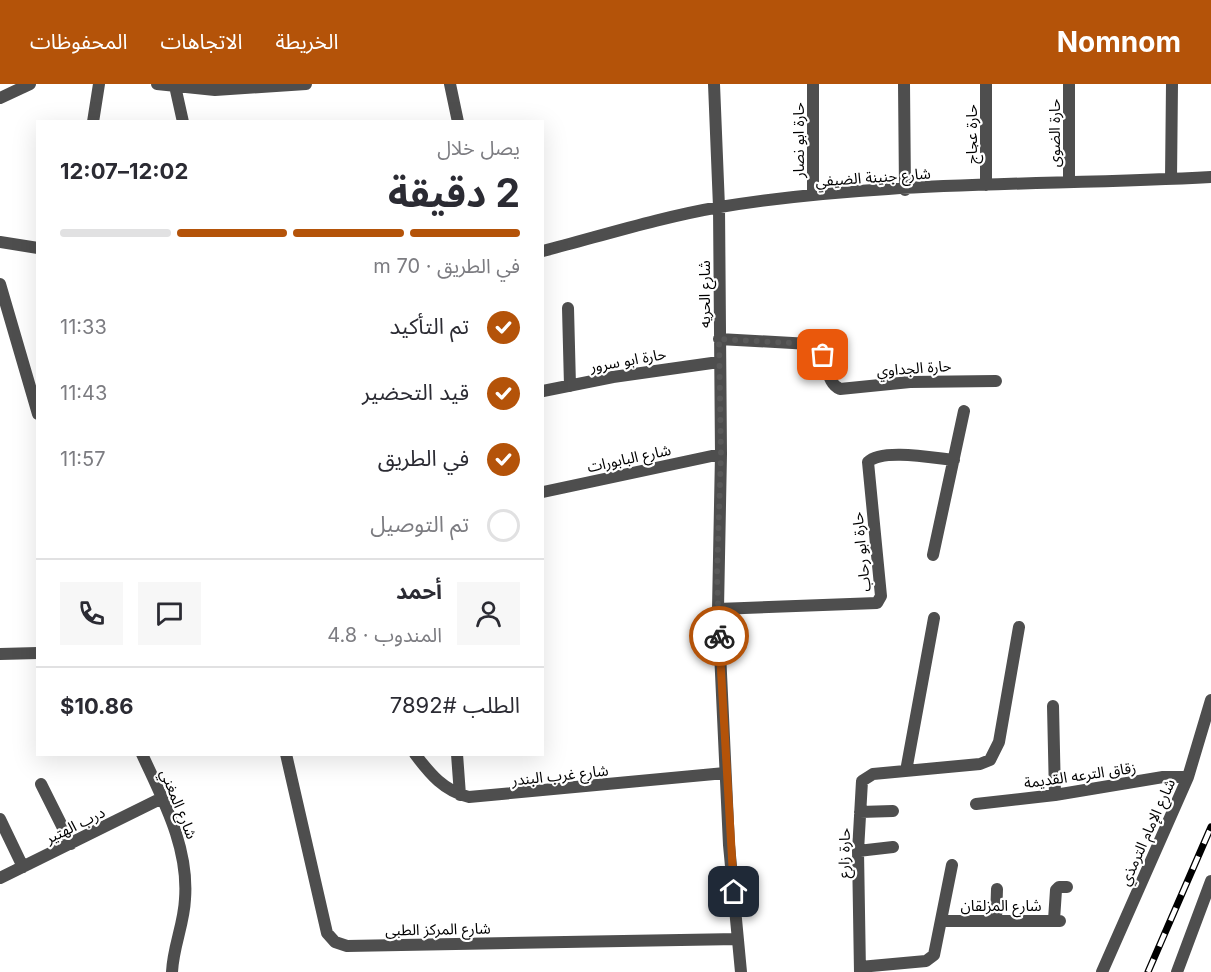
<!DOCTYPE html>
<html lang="ar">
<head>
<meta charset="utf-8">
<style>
	body { margin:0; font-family:Inter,"Noto Sans Arabic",sans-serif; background:#f7f7f7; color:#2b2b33; direction:rtl; height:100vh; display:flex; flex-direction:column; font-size:22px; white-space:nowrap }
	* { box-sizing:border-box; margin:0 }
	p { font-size:20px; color:#7c7c81 }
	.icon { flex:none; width:33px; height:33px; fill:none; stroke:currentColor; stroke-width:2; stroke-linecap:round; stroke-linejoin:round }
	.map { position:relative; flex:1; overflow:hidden; direction:ltr }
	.drawer { position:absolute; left:36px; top:36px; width:508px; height:636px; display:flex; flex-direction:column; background:#fff; border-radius:0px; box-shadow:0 6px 24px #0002; direction:rtl }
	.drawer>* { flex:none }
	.pin { position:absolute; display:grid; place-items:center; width:51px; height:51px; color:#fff; margin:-26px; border-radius:12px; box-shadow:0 3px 9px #0006 }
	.courier { position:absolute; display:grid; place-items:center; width:60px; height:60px; margin:-30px; border:4px solid #b45309; border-radius:50%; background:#fff; color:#222; box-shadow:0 2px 8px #0007 }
	.summary em { font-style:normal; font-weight:700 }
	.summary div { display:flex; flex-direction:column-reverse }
	.summary { display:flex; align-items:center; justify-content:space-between; height:102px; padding:0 24px }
	h1 { font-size:39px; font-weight:700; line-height:45px }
	.bar { display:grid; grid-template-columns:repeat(4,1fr); gap:9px 6px; align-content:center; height:72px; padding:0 24px }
	.bar i { height:8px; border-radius:4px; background:#e1e1e2 }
	.bar .selected { background:#b45309 }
	.bar p { grid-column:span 4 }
	.line { display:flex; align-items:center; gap:15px; padding:0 24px; border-top:2px solid #e1e1e2 }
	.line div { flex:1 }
	.round { display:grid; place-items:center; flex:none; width:63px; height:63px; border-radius:0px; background:#f7f7f7 }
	ol { padding:0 24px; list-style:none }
	li { display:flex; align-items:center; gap:18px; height:66px }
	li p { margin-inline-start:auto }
	li .icon { padding:6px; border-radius:50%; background:#b45309; color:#fff; stroke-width:4 }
	li:last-child { color:#7c7c81 }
	li i { width:33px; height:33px; border:3px solid #e1e1e2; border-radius:50% }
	header { display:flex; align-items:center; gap:36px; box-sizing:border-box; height:84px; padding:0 30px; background:#b45309; color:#fff }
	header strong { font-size:28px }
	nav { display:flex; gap:33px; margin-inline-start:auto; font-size:21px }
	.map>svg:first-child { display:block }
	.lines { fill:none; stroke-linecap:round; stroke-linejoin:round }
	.street { stroke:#4e4e4e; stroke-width:12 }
	.rail-casing { stroke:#000; stroke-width:7 }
	.rail { stroke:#fff; stroke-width:4.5; stroke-dasharray:14; stroke-linecap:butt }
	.done { stroke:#595959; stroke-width:6; stroke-dasharray:0 10.8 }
	.route { stroke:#b45309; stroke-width:8 }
	.labels { text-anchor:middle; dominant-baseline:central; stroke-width:4.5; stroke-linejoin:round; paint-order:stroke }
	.street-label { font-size:15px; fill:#000; stroke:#fff }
</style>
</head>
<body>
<header>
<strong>Nomnom</strong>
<nav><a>الخريطة</a><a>الاتجاهات</a><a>المحفوظات</a></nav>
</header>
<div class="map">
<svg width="1211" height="888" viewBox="0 0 1211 888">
	<rect width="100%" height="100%" fill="#fff"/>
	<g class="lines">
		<path class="street" d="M 157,0 L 215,6 L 306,0
			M 450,0 L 458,38
			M 714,0 L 719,123 L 721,370 L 718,525 L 729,761 L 741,888
			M 904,0 L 905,106
			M 986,0 L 986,101
			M 1069,0 L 1069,98
			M 175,2 L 183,38
			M 0,14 L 30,0
			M 93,38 L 99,0
			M 1171,95 L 1172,0
			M 813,111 L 813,0
			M 0,158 L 38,164
			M 543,167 C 601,152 661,133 720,123 C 882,96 1048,102 1211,93
			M 0,200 L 38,330
			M 568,224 L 570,302
			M 719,255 L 810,260 C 830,268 823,298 840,305 L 910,298 L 996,297
			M 543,307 L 613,293 L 719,278
			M 543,408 L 721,370
			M 933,471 L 964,327
			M 718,525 L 877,519 L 881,512 L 868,378 C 882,364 934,374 954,376
			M 0,570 L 38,569
			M 1053,622 L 1055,711
			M 142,670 C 163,716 189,763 185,815 C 184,840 173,863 172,888
			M 286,670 L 327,849 L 335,858 L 347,862 L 738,855
			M 415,670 C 430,690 444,707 469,713 L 725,689
			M 457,670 L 460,711
			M 906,687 L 934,534
			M 41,700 L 71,760
			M 976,720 L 1055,711 L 1163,693 L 1188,693
			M 860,728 L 893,727
			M 0,735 L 23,783
			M 858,767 L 893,763
			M 0,794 L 162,714
			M 996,836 L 997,805
			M 1054,836 L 1056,806 L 1059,803 L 1067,803
			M 942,837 L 1060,837
			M 860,883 L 926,877 L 934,871 L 952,781
			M 860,888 L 858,767 L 862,697 L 873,690 L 980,680 L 990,676 L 999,658 L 1019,543
			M 1102,888 L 1188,693 L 1211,616
			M 1177,888 L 1211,797"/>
		<defs>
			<path id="rail" d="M 1148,888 L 1211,743"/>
		</defs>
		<use href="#rail" class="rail-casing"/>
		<use href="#rail" class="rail"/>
	</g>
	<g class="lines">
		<path class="done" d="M 719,552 L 717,490 L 721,370 L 719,255 L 810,260 L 817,263 L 823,271"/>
		<path class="route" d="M 719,552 L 734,808"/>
	</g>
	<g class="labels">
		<g class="street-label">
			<text transform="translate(1054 49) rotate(-90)">حارة الضوى</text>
			<text transform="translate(971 50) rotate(-90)">حارة عجاج</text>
			<text transform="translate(798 56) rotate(-90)">حارة ابو نصار</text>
			<text transform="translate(873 93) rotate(-4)">شارع جنينة الضيفي</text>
			<text transform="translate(704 210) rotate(-90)">شارع الحريه</text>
			<text transform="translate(628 276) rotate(-10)">حارة ابو سرور</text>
			<text transform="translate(914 284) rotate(-4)">حارة الجداوي</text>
			<text transform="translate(629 374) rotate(-12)">شارع البابورات</text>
			<text transform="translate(861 468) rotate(-96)">حارة ابو رحاب</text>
			<text transform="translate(560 691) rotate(-6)">شارع غرب البندر</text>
			<text transform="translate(1080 691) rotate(-8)">زقاق الترعه القديمة</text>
			<text transform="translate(179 720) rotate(68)">شارع المغني</text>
			<text transform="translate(75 741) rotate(-26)">درب الهتير</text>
			<text transform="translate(1147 748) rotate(-66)">شارع الإمام الترمذي</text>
			<text transform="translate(844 769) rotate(-89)">حارة زارع</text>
			<text x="1001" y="821">شارع المزلقان</text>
			<text transform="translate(438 845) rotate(-1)">شارع المركز الطبى</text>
		</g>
	</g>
</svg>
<div class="pin" style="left:823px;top:271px;background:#ea580c"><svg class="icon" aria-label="bag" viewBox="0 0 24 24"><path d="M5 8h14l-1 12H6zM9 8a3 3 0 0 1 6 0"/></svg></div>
<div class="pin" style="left:734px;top:808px;background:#1f2937"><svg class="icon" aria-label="home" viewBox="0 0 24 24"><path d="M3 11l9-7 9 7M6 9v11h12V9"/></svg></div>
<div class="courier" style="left:719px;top:552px"><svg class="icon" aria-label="bike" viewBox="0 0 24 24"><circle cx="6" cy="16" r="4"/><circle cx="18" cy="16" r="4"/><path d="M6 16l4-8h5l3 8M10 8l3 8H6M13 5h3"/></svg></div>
<section class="drawer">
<div class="summary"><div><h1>2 دقيقة</h1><p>يصل خلال</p></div><em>12:02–12:07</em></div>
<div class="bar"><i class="selected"></i><i class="selected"></i><i class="selected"></i><i></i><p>في الطريق · 70 m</p></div>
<ol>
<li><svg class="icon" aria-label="check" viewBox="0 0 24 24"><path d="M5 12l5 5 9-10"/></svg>تم التأكيد<p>11:33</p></li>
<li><svg class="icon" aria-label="check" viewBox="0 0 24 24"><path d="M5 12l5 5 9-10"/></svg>قيد التحضير<p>11:43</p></li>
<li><svg class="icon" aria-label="check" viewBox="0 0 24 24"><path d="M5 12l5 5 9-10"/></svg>في الطريق<p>11:57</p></li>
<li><i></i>تم التوصيل</li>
</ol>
<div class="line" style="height:108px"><a class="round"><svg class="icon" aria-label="person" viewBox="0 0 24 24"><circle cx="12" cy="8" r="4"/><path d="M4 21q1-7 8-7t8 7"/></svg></a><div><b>أحمد</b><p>المندوب · 4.8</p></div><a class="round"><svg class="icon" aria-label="chat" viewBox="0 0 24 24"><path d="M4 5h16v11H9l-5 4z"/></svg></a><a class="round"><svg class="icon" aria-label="phone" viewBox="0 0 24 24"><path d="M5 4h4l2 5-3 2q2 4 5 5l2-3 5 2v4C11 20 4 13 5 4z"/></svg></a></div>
<div class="line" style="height:78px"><div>الطلب #7892</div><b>$10.86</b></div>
</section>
</div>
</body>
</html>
